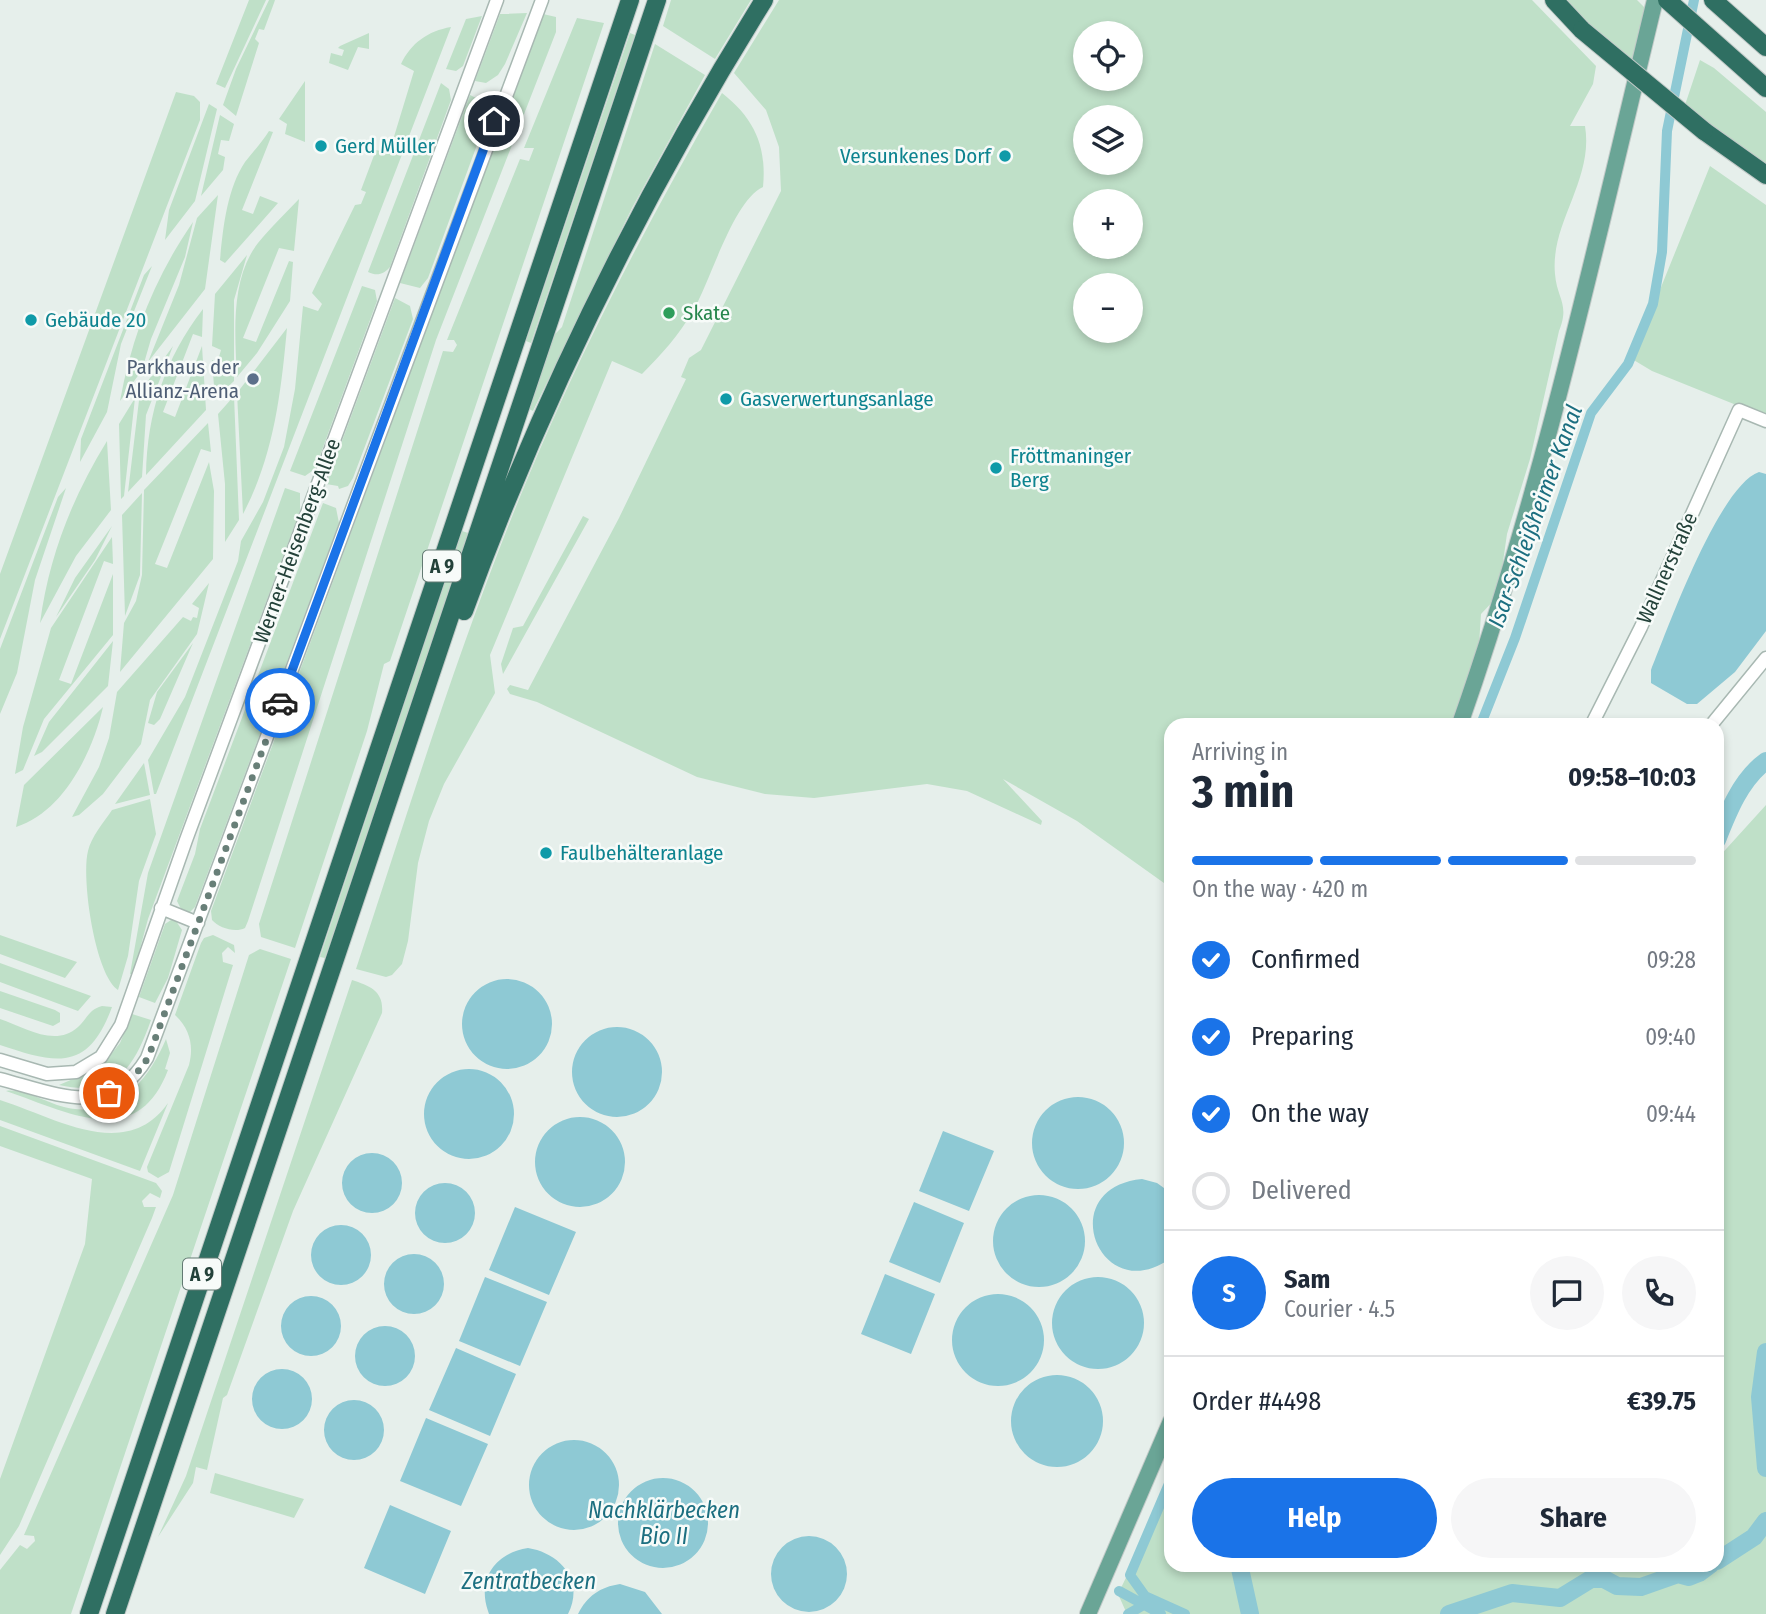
<!DOCTYPE html>
<html lang="en">
<head>
<meta charset="utf-8">
<style>
	body { margin:0; font-family:"Fira Sans Condensed",sans-serif; background:#f6f6f7; color:#1f2937; height:100vh; display:flex; flex-direction:column; font-size:26px; white-space:nowrap }
	* { box-sizing:border-box; margin:0 }
	p { font-size:23px; color:#747a83 }
	.icon { flex:none; width:38px; height:38px; fill:none; stroke:currentColor; stroke-width:2; stroke-linecap:round; stroke-linejoin:round }
	.map { position:relative; flex:1; overflow:hidden }
	.side { position:absolute; left:1164px; top:718px; width:560px; height:854px; display:flex; flex-direction:column; background:#fff; border-radius:21px; box-shadow:0 4px 10px #0003 }
	.side>* { flex:none }
	.tools { position:absolute; left:1073px; top:21px; display:grid; gap:14px }
	.tools a { display:grid; place-items:center; width:70px; height:70px; border-radius:50%; background:#fff; box-shadow:0 4px 10px #0003; font-size:35px }
	.pin { position:absolute; display:grid; place-items:center; width:60px; height:60px; color:#fff; margin:-30px; border:4px solid #fff; border-radius:50%; box-shadow:0 2px 7px #0007 }
	.courier { position:absolute; display:grid; place-items:center; width:70px; height:70px; margin:-35px; border:5px solid #1a73e8; border-radius:50%; background:#fff; color:#222; box-shadow:0 2px 9px #0007 }
	.summary em { font-style:normal; font-weight:700 }
	.summary div { display:flex; flex-direction:column-reverse }
	.summary { display:flex; align-items:center; justify-content:space-between; height:119px; padding:0 28px }
	h1 { font-size:46px; font-weight:700; line-height:52px }
	.bar { display:grid; grid-template-columns:repeat(4,1fr); gap:10px 7px; align-content:center; height:84px; padding:0 28px }
	.bar i { height:9px; border-radius:5px; background:#e0e1e3 }
	.bar .current { background:#1a73e8 }
	.bar p { grid-column:span 4 }
	.line { display:flex; align-items:center; gap:18px; padding:0 28px; border-top:2px solid #e0e1e3 }
	.line div { flex:1 }
	.round { display:grid; place-items:center; flex:none; width:74px; height:74px; border-radius:37px; background:#f6f6f7 }
	ol { padding:0 28px; list-style:none }
	li { display:flex; align-items:center; gap:21px; height:77px }
	li p { margin-inline-start:auto }
	li .icon { padding:7px; border-radius:50%; background:#1a73e8; color:#fff; stroke-width:4 }
	li:last-child { color:#747a83 }
	li i { width:38px; height:38px; border:4px solid #e0e1e3; border-radius:50% }
	.cta { display:flex; gap:14px; margin-top:auto; padding:14px 28px }
	.cta a { flex:1; height:80px; border-radius:42px; background:#1a73e8; color:#fff; font-size:28px; font-weight:700; line-height:80px; text-align:center }
	.cta a+a { background:#f6f6f7; color:#1f2937 }
	.map>svg:first-child { display:block }
	.green { fill:#bfe0c8; fill-rule:evenodd }
	.water { fill:#8ec9d4 }
	.lines { fill:none; stroke-linecap:round; stroke-linejoin:round }
	.canal { stroke:#8ec9d4; stroke-width:10 }
	.river { stroke:#8ec9d4; stroke-width:18 }
	.minor-casing { stroke:#a8b8b2; stroke-width:15 }
	.major-casing { stroke:#c2cac8; stroke-width:18 }
	.highway-casing { stroke:#c2cac8; stroke-width:20 }
	.minor { stroke:#fff; stroke-width:12 }
	.major { stroke:#6aa596; stroke-width:16 }
	.highway { stroke:#2f6f62; stroke-width:18 }
	.highway-bridge-casing { stroke:#c2cac8; stroke-width:20; stroke-linecap:butt }
	.highway-bridge { stroke:#2f6f62; stroke-width:18 }
	.done { stroke:#687f78; stroke-width:7; stroke-dasharray:0 12.6 }
	.route { stroke:#1a73e8; stroke-width:9 }
	.culture-dot { fill:#0f9aa8; stroke:#f7fbf9; stroke-width:2.5 }
	.leisure-dot { fill:#2e9e5b; stroke:#f7fbf9; stroke-width:2.5 }
	.service-dot { fill:#5c6f8a; stroke:#f7fbf9; stroke-width:2.5 }
	.labels { text-anchor:middle; dominant-baseline:central; stroke-width:5; stroke-linejoin:round; paint-order:stroke }
	.shield { fill:#f7fbf9; stroke:#637a73; stroke-width:2 }
	.shield-label { font-size:19px; font-weight:bold; fill:#24423a }
	.culture-label { font-size:21px; fill:#0d838f; stroke:#f7fbf9; text-anchor:start }
	.leisure-label { font-size:21px; fill:#27864d; stroke:#f7fbf9; text-anchor:start }
	.service-label { font-size:21px; fill:#4e5e75; stroke:#f7fbf9; text-anchor:end }
	.street-label { font-size:21px; fill:#24423a; stroke:#f7fbf9 }
	.water-label { font-size:23px; font-style:italic; fill:#1c6f80; stroke:#f7fbf9 }
</style>
</head>
<body>
<div class="map">
<svg width="1766" height="1614" viewBox="0 0 1766 1614">
	<rect width="100%" height="100%" fill="#e6efeb"/>
	<path class="green" d="M 249,0 L 266,0 L 225,88 L 216,84 Z
		M 269,0 L 275,0 L 274,3 L 264,30 L 259,29 L 255,39 L 259,43 L 236,116 L 223,105 L 236,69 Z
		M 671,0 L 751,0 L 715,59 L 663,26 Z
		M 779,0 L 1532,0 L 1596,66 L 1593,84 L 1570,126 L 1585,126 C 1594,180 1550,223 1555,274 C 1557,299 1570,304 1559,331 L 1530,459 L 1507,534 L 1498,596 L 1481,614 L 1479,645 L 1454,724 L 1171,724 L 1171,888 L 1077,821 L 1003,779 L 1042,821 L 1041,825 L 967,791 L 927,784 L 814,798 L 765,794 L 697,777 L 537,702 L 510,694 L 507,689 L 510,685 L 528,690 L 619,518 L 686,379 L 681,377 L 689,358 L 701,350 L 781,191 L 779,147 L 766,110 L 734,73 ZM 1085,33 L 1130,33 L 1130,79 L 1085,79 ZM 1085,117 L 1130,117 L 1130,163 L 1085,163 ZM 1085,201 L 1130,201 L 1130,247 L 1085,247 ZM 1085,285 L 1130,285 L 1130,331 L 1085,331 Z
		M 1561,0 L 1637,0 L 1645,8 L 1632,61 Z
		M 527,13 L 505,64 L 498,75 L 486,83 L 475,81 L 500,14 Z
		M 543,14 L 556,17 L 556,32 L 436,340 L 248,921 L 245,928 C 235,933 219,928 212,920 L 211,911 Z
		M 482,16 L 463,66 L 456,71 L 446,69 L 466,19 Z
		M 577,18 L 604,23 L 390,661 L 384,664 L 367,731 L 295,948 L 261,937 L 259,924 L 443,351 L 453,352 L 457,345 L 454,340 L 447,340 L 520,159 L 529,161 L 534,148 L 524,148 Z
		M 451,27 L 156,794 L 154,794 L 148,760 L 185,697 L 238,561 L 241,541 L 263,502 L 284,447 L 295,389 L 303,306 L 318,311 L 322,304 L 312,293 L 355,205 L 361,204 L 366,192 L 361,190 L 376,150 L 389,153 L 414,71 L 401,64 C 411,43 428,31 451,27 Z
		M 369,33 L 369,49 L 358,47 L 348,70 L 329,63 L 331,53 L 342,56 L 344,50 L 338,48 L 340,46 Z
		M 630,33 L 635,35 L 531,343 L 526,341 Z
		M 655,44 L 705,75 L 632,208 L 533,411 L 529,409 L 553,336 L 562,327 Z
		M 1700,60 L 1714,68 L 1766,112 L 1766,169 L 1685,105 Z
		M 305,81 L 305,142 L 285,134 L 287,124 L 279,119 Z
		M 441,83 L 449,89 L 451,100 L 390,267 C 383,275 377,276 368,272 Z
		M 176,92 L 194,96 L 200,102 L 200,120 L 0,639 L 0,574 Z
		M 722,93 C 754,118 767,146 763,187 C 733,201 711,280 693,311 C 679,335 661,355 642,374 L 612,361 L 490,655 L 495,693 L 444,784 L 429,821 L 418,863 L 408,941 L 402,964 L 392,975 L 386,977 L 356,969 C 413,797 466,622 537,456 C 591,330 654,211 722,93 Z
		M 470,95 L 486,103 L 488,115 L 428,278 L 420,288 L 400,283 Z
		M 209,104 L 217,109 L 195,201 L 165,240 L 169,210 Z
		M 220,115 L 234,124 L 229,141 L 221,140 L 218,154 L 225,157 L 223,170 L 201,196 Z
		M 269,131 L 273,132 L 242,210 L 253,214 L 260,196 L 278,203 L 225,263 L 220,260 C 223,228 227,189 245,162 C 253,152 262,142 269,131 Z
		M 1710,166 L 1766,205 L 1766,417 L 1652,371 L 1632,359 Z
		M 218,195 L 205,289 L 148,362 L 179,285 L 197,218 Z
		M 299,199 L 294,251 L 279,248 L 243,338 L 256,342 L 289,261 L 293,262 L 290,301 L 257,353 L 237,377 C 235,335 230,279 258,243 C 270,228 285,214 299,199 Z
		M 193,222 L 185,257 L 151,339 L 142,370 L 120,401 C 132,335 155,277 193,222 Z
		M 247,255 L 234,300 L 234,381 L 215,399 L 212,360 L 220,363 L 222,359 L 219,357 L 221,350 L 212,346 L 215,294 Z
		M 152,266 L 121,344 L 107,412 L 80,462 L 81,439 L 144,275 Z
		M 362,286 L 375,290 L 377,301 L 315,469 L 305,476 L 290,471 Z
		M 395,298 L 410,306 L 413,319 L 353,478 L 348,486 L 339,489 L 338,486 L 326,484 Z
		M 203,309 L 202,337 L 193,334 L 163,412 L 175,417 L 202,346 L 206,410 L 146,475 C 147,413 165,358 203,309 Z
		M 287,328 C 281,393 274,455 243,514 L 237,393 Z
		M 173,346 L 146,415 L 142,477 L 128,492 L 140,392 Z
		M 234,396 L 239,520 L 225,542 L 225,484 L 218,414 Z
		M 135,398 L 124,496 L 121,499 L 119,424 Z
		M 208,423 L 211,452 L 201,449 L 155,564 L 167,568 L 209,462 L 214,491 L 213,559 L 120,672 L 124,623 L 136,601 L 142,575 L 144,490 Z
		M 107,441 L 111,510 L 76,556 L 40,623 C 49,556 72,498 107,441 Z
		M 66,488 L 35,580 L 17,673 L 0,714 L 0,649 L 58,497 Z
		M 285,488 L 300,493 L 300,511 L 148,919 L 133,975 L 130,974 L 148,873 Z
		M 142,493 L 140,575 L 125,616 L 122,515 Z
		M 323,503 L 336,508 L 339,523 L 195,907 L 190,912 L 182,911 L 177,901 L 195,854 L 200,829 Z
		M 583,516 L 589,519 L 503,674 L 501,664 L 513,628 L 523,626 Z
		M 112,526 L 95,560 L 56,617 L 75,578 Z
		M 462,531 L 468,533 L 325,958 L 320,957 Z
		M 112,537 L 113,564 L 104,561 L 59,680 L 71,684 L 113,574 L 113,635 L 44,719 L 23,770 L 15,774 L 23,727 L 51,628 Z
		M 209,583 L 197,634 L 150,700 L 141,744 L 103,794 L 79,815 L 72,817 L 99,767 L 109,738 L 117,692 L 183,617 L 191,621 L 193,617 L 197,618 L 199,608 L 192,604 Z
		M 113,641 L 108,686 L 42,752 L 34,756 L 49,722 Z
		M 193,643 L 160,719 L 154,725 L 148,723 L 157,692 Z
		M 103,707 C 93,751 64,812 16,827 L 24,785 Z
		M 144,763 L 150,795 L 115,804 Z
		M 150,799 L 156,834 L 139,881 L 128,956 L 118,990 C 95,975 81,878 88,851 C 91,837 104,822 112,810 Z
		M 1766,805 L 1766,1614 L 1127,1614 L 1118,1594 L 1171,1486 L 1171,1564 L 1717,1564 L 1717,859 Z
		M 174,918 L 182,930 L 168,978 L 155,1003 L 139,997 L 165,924 Z
		M 0,935 L 77,962 L 65,978 L 0,954 Z
		M 213,935 L 234,945 L 235,953 L 228,947 L 222,953 L 223,962 L 233,965 L 169,1172 L 158,1178 L 148,1172 L 147,1167 L 189,1065 C 194,1046 190,1029 175,1015 L 201,943 L 204,938 Z
		M 260,949 L 291,959 L 71,1614 L 0,1614 L 0,1570 L 20,1545 L 27,1549 L 35,1541 L 34,1536 L 24,1535 L 173,1195 L 249,955 Z
		M 0,963 L 91,996 L 78,1011 L 0,982 Z
		M 352,980 C 370,986 384,991 382,1013 L 293,1211 L 227,1395 L 223,1398 L 207,1470 L 196,1467 L 193,1483 L 158,1537 L 186,1476 Z
		M 0,991 L 55,1010 L 60,1013 L 60,1022 L 53,1026 L 0,1008 Z
		M 102,1006 L 112,1007 C 88,1072 57,1064 0,1045 L 0,1019 C 24,1027 55,1048 78,1027 C 87,1019 88,1010 102,1006 Z
		M 132,1014 L 151,1020 C 134,1068 115,1098 59,1085 L 101,1067 L 120,1043 Z
		M 166,1039 L 170,1053 L 165,1069 L 168,1070 C 137,1152 68,1112 6,1091 C 19,1088 43,1100 57,1105 C 112,1123 147,1084 166,1039 Z
		M 0,1100 C 54,1117 126,1163 168,1103 L 140,1171 L 0,1120 Z
		M 0,1126 L 156,1183 L 162,1191 L 160,1198 L 150,1193 L 142,1201 L 144,1207 L 156,1207 L 152,1218 L 19,1526 L 0,1555 L 0,1479 L 85,1244 L 92,1179 L 0,1146 Z
		M 215,1473 L 304,1499 L 294,1518 L 210,1493 Z"/>
	<path class="water" d="M 1759,472 L 1766,474 L 1766,631 L 1735,672 L 1697,704 L 1687,704 L 1651,683 L 1651,670 C 1668,628 1719,486 1759,472 Z
		M462 1024a45 45 0 1 1 90 0a45 45 0 1 1-90 0Z
		M572 1072a45 45 0 1 1 90 0a45 45 0 1 1-90 0Z
		M424 1114a45 45 0 1 1 90 0a45 45 0 1 1-90 0Z
		M1032 1143a46 46 0 1 1 92 0a46 46 0 1 1-92 0Z
		M535 1162a45 45 0 1 1 90 0a45 45 0 1 1-90 0Z
		M 943,1131 L 994,1151 L 969,1211 L 919,1191 Z
		M342 1183a30 30 0 1 1 60 0a30 30 0 1 1-60 0Z
		M 1142,1179 L 1157,1183 L 1171,1193 L 1171,1258 C 1100,1310 1052,1188 1142,1179 Z
		M415 1213a30 30 0 1 1 60 0a30 30 0 1 1-60 0Z
		M993 1241a46 46 0 1 1 92 0a46 46 0 1 1-92 0Z
		M 914,1202 L 964,1223 L 940,1283 L 889,1262 Z
		M 515,1207 L 576,1232 L 549,1295 L 489,1270 Z
		M311 1255a30 30 0 1 1 60 0a30 30 0 1 1-60 0Z
		M384 1284a30 30 0 1 1 60 0a30 30 0 1 1-60 0Z
		M 885,1274 L 935,1294 L 911,1354 L 861,1334 Z
		M 485,1277 L 547,1302 L 520,1366 L 459,1341 Z
		M1052 1323a46 46 0 1 1 92 0a46 46 0 1 1-92 0Z
		M952 1340a46 46 0 1 1 92 0a46 46 0 1 1-92 0Z
		M281 1326a30 30 0 1 1 60 0a30 30 0 1 1-60 0Z
		M355 1356a30 30 0 1 1 60 0a30 30 0 1 1-60 0Z
		M 456,1348 L 516,1374 L 490,1436 L 429,1410 Z
		M252 1399a30 30 0 1 1 60 0a30 30 0 1 1-60 0Z
		M1011 1421a46 46 0 1 1 92 0a46 46 0 1 1-92 0Z
		M324 1430a30 30 0 1 1 60 0a30 30 0 1 1-60 0Z
		M 426,1418 L 488,1444 L 461,1506 L 400,1481 Z
		M529 1485a45 45 0 1 1 90 0a45 45 0 1 1-90 0Z
		M618 1523a45 45 0 1 1 90 0a45 45 0 1 1-90 0Z
		M 390,1505 L 451,1531 L 425,1594 L 364,1568 Z
		M771 1574a38 38 0 1 1 76 0a38 38 0 1 1-76 0Z
		M 528,1548 C 560,1553 585,1581 568,1614 L 489,1614 L 488,1611 C 477,1579 495,1553 528,1548 Z
		M 620,1584 L 645,1592 L 662,1614 L 578,1614 C 587,1596 600,1587 620,1584 Z"/>
	<g class="lines">
		<path class="canal" d="M 1481,724 L 1515,638 L 1591,413 L 1628,364 L 1653,304 L 1662,252 L 1667,131 L 1694,0
			M 1171,1479 L 1130,1575 L 1145,1596 L 1185,1614
			M 1119,1591 L 1161,1614
			M 1128,1614 L 1142,1606"/>
		<path class="river" d="M 1717,840 C 1728,812 1741,779 1766,761
			M 1766,1352 L 1760,1397 L 1766,1468
			M 1717,1561 L 1754,1537 L 1766,1521
			M 1239,1564 L 1250,1614
			M 1449,1614 L 1512,1593 L 1560,1598 L 1591,1579 L 1604,1579 L 1617,1586 L 1641,1587 L 1678,1574 L 1689,1577 L 1699,1573 L 1711,1564"/>
		<defs>
			<path id="minor" d="M 1592,724 L 1641,627 L 1739,410 L 1766,421
				M 1712,724 L 1766,658
				M 161,908 L 198,923
				M 0,1060 L 47,1074 L 76,1072 L 101,1057 L 121,1025 L 186,840 L 497,0
				M 0,1079 C 57,1094 110,1120 147,1058 L 542,0"/>
			<path id="major" d="M 1460,724 C 1543,488 1596,243 1655,0
				M 1088,1614 L 1171,1421"/>
			<path id="highway" d="M 1554,0 L 1582,30
				M 1667,0 L 1766,88
				M 1713,0 L 1766,47
				M 1704,131 L 1766,175
				M 464,611 C 542,397 643,194 764,0
				M 89,1614 L 630,0
				M 115,1614 L 657,0"/>
		</defs>
		<use href="#minor" class="minor-casing"/>
		<use href="#major" class="major-casing"/>
		<use href="#highway" class="highway-casing"/>
		<use href="#minor" class="minor"/>
		<use href="#major" class="major"/>
		<use href="#highway" class="highway"/>
		<defs>
			<path id="highway-bridge" d="M 1582,30 L 1704,131"/>
		</defs>
		<use href="#highway-bridge" class="highway-bridge-casing"/>
		<use href="#highway-bridge" class="highway-bridge"/>
	</g>
	<g class="lines">
		<path class="done" d="M 109,1093 L 130,1082 L 148,1058 L 280,703"/>
		<path class="route" d="M 280,703 L 494,121"/>
	</g>
	<g class="culture-dot">
		<circle cx="321" cy="146" r="7"/>
		<circle cx="1005" cy="156" r="7"/>
		<circle cx="31" cy="320" r="7"/>
		<circle cx="726" cy="399" r="7"/>
		<circle cx="996" cy="468" r="7"/>
		<circle cx="546" cy="853" r="7"/>
	</g>
	<circle class="leisure-dot" cx="669" cy="313" r="7"/>
	<circle class="service-dot" cx="253" cy="379" r="7"/>
	<g class="labels">
		<g class="shield">
			<rect x="423" y="550.5" width="38" height="31" rx="5"/>
			<rect x="183" y="1258.5" width="38" height="31" rx="5"/>
		</g>
		<g class="shield-label">
			<text x="442" y="566">A 9</text>
			<text x="202" y="1274">A 9</text>
		</g>
		<g class="culture-label">
			<text x="335" y="146">Gerd Müller</text>
			<text x="991" y="156" text-anchor="end">Versunkenes Dorf</text>
			<text x="45" y="320">Gebäude 20</text>
			<text x="740" y="399">Gasverwertungsanlage</text>
			<text x="1010" y="456">Fröttmaninger<tspan x="1010" dy="24">Berg</tspan></text>
			<text x="560" y="853">Faulbehälteranlage</text>
		</g>
		<g class="leisure-label">
			<text x="683" y="313">Skate</text>
		</g>
		<g class="service-label">
			<text x="239" y="367">Parkhaus der<tspan x="239" dy="24">Allianz-Arena</tspan></text>
		</g>
		<g class="street-label">
			<text transform="translate(297 541) rotate(-70)">Werner-Heisenberg-Allee</text>
			<text transform="translate(1667 568) rotate(-66)">Wallnerstraße</text>
		</g>
		<g class="water-label">
			<text transform="translate(1535 516) rotate(-70)">Isar-Schleißheimer Kanal</text>
			<text x="664" y="1510">Nachklärbecken<tspan x="664" dy="26">Bio II</tspan></text>
			<text x="529" y="1581">Zentratbecken</text>
		</g>
	</g>
</svg>
<div class="tools">
<a><svg class="icon" aria-label="locate" viewBox="0 0 24 24"><circle cx="12" cy="12" r="6"/><path d="M12 2v4M12 18v4M2 12h4M18 12h4"/></svg></a>
<a><svg class="icon" aria-label="layers" viewBox="0 0 24 24"><path d="M12 4l9 5-9 5-9-5zM3 14l9 5 9-5"/></svg></a>
<a>+</a>
<a>−</a>
</div>
<div class="pin" style="left:109px;top:1093px;background:#ea580c"><svg class="icon" aria-label="bag" viewBox="0 0 24 24"><path d="M5 8h14l-1 12H6zM9 8a3 3 0 0 1 6 0"/></svg></div>
<div class="pin" style="left:494px;top:121px;background:#1f2937"><svg class="icon" aria-label="home" viewBox="0 0 24 24"><path d="M3 11l9-7 9 7M6 9v11h12V9"/></svg></div>
<div class="courier" style="left:280px;top:703px"><svg class="icon" aria-label="car" viewBox="0 0 24 24"><path d="M5 17H2v-5l4-1 3-4h7l3 4 3 1v5h-3M9 17h6M6 11h13"/><circle cx="7" cy="17" r="2"/><circle cx="17" cy="17" r="2"/></svg></div>
<section class="side">
<div class="summary"><div><h1>3 min</h1><p>Arriving in</p></div><em>09:58–10:03</em></div>
<div class="bar"><i class="current"></i><i class="current"></i><i class="current"></i><i></i><p>On the way · 420 m</p></div>
<ol>
<li><svg class="icon" aria-label="check" viewBox="0 0 24 24"><path d="M5 12l5 5 9-10"/></svg>Confirmed<p>09:28</p></li>
<li><svg class="icon" aria-label="check" viewBox="0 0 24 24"><path d="M5 12l5 5 9-10"/></svg>Preparing<p>09:40</p></li>
<li><svg class="icon" aria-label="check" viewBox="0 0 24 24"><path d="M5 12l5 5 9-10"/></svg>On the way<p>09:44</p></li>
<li><i></i>Delivered</li>
</ol>
<div class="line" style="height:126px"><b class="round" style="background:#1a73e8;color:#fff">S</b><div><b>Sam</b><p>Courier · 4.5</p></div><a class="round"><svg class="icon" aria-label="chat" viewBox="0 0 24 24"><path d="M4 5h16v11H9l-5 4z"/></svg></a><a class="round"><svg class="icon" aria-label="phone" viewBox="0 0 24 24"><path d="M5 4h4l2 5-3 2q2 4 5 5l2-3 5 2v4C11 20 4 13 5 4z"/></svg></a></div>
<div class="line" style="height:91px"><div>Order #4498</div><b>€39.75</b></div>
<div class="cta"><a>Help</a><a>Share</a></div>
</section>
</div>
</body>
</html>
